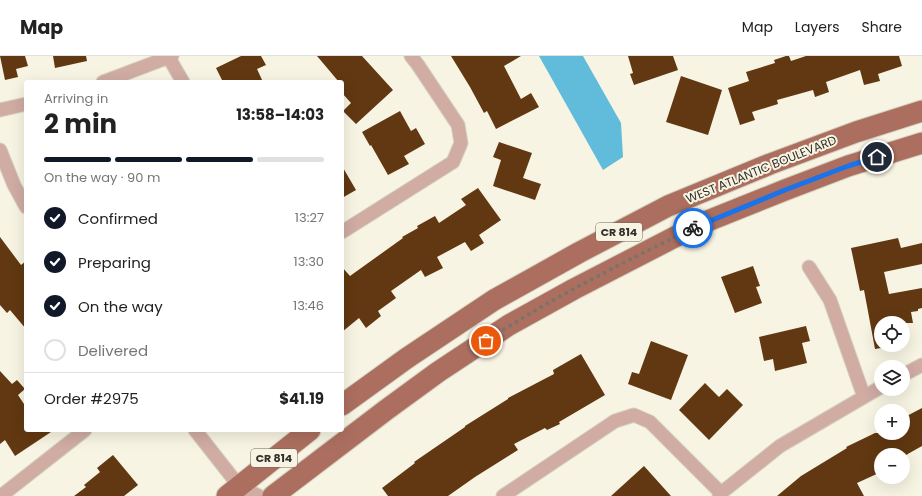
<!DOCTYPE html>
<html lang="en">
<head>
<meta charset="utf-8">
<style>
	body { margin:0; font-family:Poppins,sans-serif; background:#f6f6f6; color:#222; height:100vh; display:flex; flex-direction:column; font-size:15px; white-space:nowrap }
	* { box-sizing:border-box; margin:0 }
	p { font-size:13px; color:#767676 }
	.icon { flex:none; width:22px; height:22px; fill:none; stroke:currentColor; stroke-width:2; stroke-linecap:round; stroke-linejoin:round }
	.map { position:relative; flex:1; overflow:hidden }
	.sheet { position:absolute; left:24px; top:24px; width:320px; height:352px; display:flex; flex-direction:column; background:#fff; border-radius:4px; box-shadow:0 4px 16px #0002 }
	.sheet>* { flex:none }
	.fabs { position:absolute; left:874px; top:260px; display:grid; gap:8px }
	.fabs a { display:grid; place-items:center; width:36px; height:36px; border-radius:50%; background:#fff; box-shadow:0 4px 16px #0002; font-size:20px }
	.pin { position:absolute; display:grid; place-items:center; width:34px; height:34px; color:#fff; margin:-17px; border:2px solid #fff; border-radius:50%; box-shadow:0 1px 4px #0007 }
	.courier { position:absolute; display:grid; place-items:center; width:40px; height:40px; margin:-20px; border:3px solid #1a73e8; border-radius:50%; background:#fff; color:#222; box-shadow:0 1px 5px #0007 }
	.head em { font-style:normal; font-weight:700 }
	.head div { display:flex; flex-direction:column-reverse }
	.head { display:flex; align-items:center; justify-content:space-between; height:68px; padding:0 20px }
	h1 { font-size:26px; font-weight:700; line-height:30px }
	.bar { display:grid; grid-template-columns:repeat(4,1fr); gap:6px 4px; align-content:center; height:48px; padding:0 20px }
	.bar i { height:5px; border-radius:3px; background:#e0e0e0 }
	.bar .current { background:#111827 }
	.bar p { grid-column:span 4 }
	.line { display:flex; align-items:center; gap:10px; padding:0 20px; border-top:1px solid #e0e0e0 }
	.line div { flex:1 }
	ol { padding:0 20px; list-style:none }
	li { display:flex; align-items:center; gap:12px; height:44px }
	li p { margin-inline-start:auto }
	li .icon { padding:4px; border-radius:50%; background:#111827; color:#fff; stroke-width:4 }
	li:last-child { color:#767676 }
	li i { width:22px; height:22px; border:2px solid #e0e0e0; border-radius:50% }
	header { display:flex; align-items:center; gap:24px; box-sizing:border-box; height:56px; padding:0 20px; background:#fff; border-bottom:1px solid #e0e0e0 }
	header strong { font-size:19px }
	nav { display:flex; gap:22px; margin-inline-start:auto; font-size:14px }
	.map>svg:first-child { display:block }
	.water { fill:#60bcda }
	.building { fill:#613811 }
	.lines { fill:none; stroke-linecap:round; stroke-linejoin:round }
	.minor-casing { stroke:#d4d1c2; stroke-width:15 }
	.primary-casing { stroke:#d4d1c2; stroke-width:23 }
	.minor { stroke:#d0aca3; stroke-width:13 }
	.primary { stroke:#ac6f5f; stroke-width:21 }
	.done { stroke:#77746a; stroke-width:4; stroke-dasharray:0 7.2 }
	.route { stroke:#1a73e8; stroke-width:5 }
	.labels { text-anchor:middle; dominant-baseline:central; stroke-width:4; stroke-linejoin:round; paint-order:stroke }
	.shield { fill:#f8f4e3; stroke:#6d6a61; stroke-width:1 }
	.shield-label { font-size:11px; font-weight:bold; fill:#312f29 }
	.street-label { font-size:12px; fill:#312f29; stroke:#f8f4e3 }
</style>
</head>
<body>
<header>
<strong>Map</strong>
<nav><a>Map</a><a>Layers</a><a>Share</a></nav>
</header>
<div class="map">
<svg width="922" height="440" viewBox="0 0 922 440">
	<rect width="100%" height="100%" fill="#f8f4e3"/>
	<path class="water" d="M 539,0 L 583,0 L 621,67 L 623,101 L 603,114 Z"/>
	<path class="building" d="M 0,0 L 25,0 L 28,10 L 16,13 L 18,21 L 5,24 Z
		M 53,0 L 86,0 L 87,5 L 55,12 Z
		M 241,0 L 261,0 L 266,9 L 257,13 L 263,26 L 223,26 L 216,12 Z
		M 317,0 L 362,0 L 393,34 L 356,68 L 343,55 L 351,47 L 342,37 L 342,26 L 339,26 Z
		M 451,0 L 521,0 L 504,10 L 521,43 L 531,37 L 539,51 L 496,73 L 487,55 L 484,57 L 470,31 Z
		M 628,0 L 673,0 L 678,14 L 634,29 L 630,18 L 633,17 Z
		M 786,0 L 789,0 L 791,5 L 806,0 L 899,0 L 902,10 L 878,18 L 880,25 L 864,29 L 860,14 L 826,26 L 829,36 L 815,41 L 813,34 L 777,44 L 778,48 L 752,56 L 755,64 L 740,69 L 728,32 L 749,25 L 746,16 L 775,7 L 774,4 Z
		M 681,20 L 722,34 L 708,79 L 666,66 Z
		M 400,55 L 411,75 L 416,72 L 425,88 L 404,100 L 409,108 L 388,119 L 371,89 L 370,90 L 362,76 Z
		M 499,86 L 532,97 L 523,122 L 541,128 L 535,144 L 493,130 L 501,104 L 493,101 Z
		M 342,110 L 356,134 L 342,142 Z
		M 478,132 L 501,164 L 479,179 L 484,187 L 471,195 L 465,186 L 437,201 L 443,212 L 425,221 L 421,214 L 391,235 L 396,242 L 378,255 L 381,260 L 366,272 L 359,262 L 342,276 L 342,211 L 350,220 L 403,182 L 402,181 L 418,172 L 417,170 L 435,160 L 439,167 L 466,149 L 461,143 Z
		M 0,181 L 21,209 L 26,205 L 26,273 L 10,254 L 7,257 L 0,249 Z
		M 898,182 L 901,192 L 922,187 L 922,208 L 884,216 L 889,238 L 922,232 L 922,252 L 918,253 L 918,255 L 911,256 L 913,267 L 881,267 L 881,292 L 875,293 L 864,234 L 860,235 L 851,192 Z
		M 753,210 L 760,230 L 756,231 L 762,247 L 735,257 L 721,221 Z
		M 806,270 L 810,285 L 802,287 L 807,307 L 775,315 L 773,303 L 764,305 L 759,281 Z
		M 651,285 L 688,299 L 671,344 L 628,328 L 632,316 L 639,318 Z
		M 581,298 L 605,339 L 559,366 L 560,368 L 547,374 L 545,372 L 514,388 L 518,394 L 475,421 L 448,440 L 388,440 L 382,432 L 415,407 L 414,406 L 465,371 L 465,370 L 508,343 L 508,342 L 554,318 L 553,314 Z
		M 0,315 L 12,328 L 17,324 L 25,333 L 18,339 L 26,351 L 26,374 L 54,374 L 15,400 L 5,384 L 0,388 Z
		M 705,327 L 719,341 L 727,333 L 743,349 L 709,384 L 679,354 Z
		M 922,352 L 922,390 L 906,399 L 881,399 L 881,416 L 857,427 L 864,440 L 777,440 L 801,420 L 847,392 L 846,391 L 875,377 L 903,377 L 903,362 Z
		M 113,399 L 138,429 L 124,440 L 74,440 L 86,431 L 84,429 L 100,416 L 97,412 Z
		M 644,410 L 671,440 L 611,440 Z"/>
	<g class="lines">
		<defs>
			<path id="minor" d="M 169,2 L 183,26
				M 103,26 L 172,0
				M 0,54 L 26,48
				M 0,94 L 14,129 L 26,151
				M 342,176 L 453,106 L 461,87 L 458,69 L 418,9 L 411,0
				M 809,211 L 830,244 L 864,341
				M 903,319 L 922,309
				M 195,374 L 239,430 L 241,436
				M 239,430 L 259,440
				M 1,440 L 85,374
				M 503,440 L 615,365 L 634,359 L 650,366 L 721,437
				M 719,440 L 721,437 L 780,390 L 881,331"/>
			<path id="primary" d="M 342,349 L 407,302 L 494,244 L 580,196 L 668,150 L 770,108 L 856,76 L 922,55
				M 227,440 L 310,374
				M 273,440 L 386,354 L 438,316 L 509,269 L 574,233 L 700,168 L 785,134 L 848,110 L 922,87"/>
		</defs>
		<use href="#minor" class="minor-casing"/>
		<use href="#primary" class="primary-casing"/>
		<use href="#minor" class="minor"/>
		<use href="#primary" class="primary"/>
	</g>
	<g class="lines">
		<path class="done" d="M 486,285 C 551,242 623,207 693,172"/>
		<path class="route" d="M 693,172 L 785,134 L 848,110 L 877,101"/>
	</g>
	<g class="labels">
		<g class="shield">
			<rect x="596" y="167" width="46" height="18" rx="3"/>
			<rect x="251" y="393" width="46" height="18" rx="3"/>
		</g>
		<g class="shield-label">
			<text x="619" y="176">CR 814</text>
			<text x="274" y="402">CR 814</text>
		</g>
		<g class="street-label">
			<text transform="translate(761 113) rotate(-22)">WEST ATLANTIC BOULEVARD</text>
		</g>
	</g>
</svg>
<div class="fabs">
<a><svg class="icon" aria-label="locate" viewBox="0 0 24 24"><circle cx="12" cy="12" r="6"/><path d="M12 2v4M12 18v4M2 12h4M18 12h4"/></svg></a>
<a><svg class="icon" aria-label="layers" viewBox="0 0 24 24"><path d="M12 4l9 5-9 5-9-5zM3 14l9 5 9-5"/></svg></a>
<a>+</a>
<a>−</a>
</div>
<div class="pin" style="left:486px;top:285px;background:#ea580c"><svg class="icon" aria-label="bag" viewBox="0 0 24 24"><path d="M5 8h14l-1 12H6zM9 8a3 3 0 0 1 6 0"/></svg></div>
<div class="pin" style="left:877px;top:101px;background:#1f2937"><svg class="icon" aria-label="home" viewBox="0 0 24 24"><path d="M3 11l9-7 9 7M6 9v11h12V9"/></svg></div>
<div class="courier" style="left:693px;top:172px"><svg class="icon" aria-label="bike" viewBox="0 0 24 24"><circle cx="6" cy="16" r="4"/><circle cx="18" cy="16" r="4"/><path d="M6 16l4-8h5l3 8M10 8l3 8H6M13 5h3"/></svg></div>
<section class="sheet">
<div class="head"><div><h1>2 min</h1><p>Arriving in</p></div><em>13:58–14:03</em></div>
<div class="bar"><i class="current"></i><i class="current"></i><i class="current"></i><i></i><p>On the way · 90 m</p></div>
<ol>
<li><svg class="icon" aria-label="check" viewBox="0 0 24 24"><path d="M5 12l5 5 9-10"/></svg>Confirmed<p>13:27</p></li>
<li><svg class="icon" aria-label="check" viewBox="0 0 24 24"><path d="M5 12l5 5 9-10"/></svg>Preparing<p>13:30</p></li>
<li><svg class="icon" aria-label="check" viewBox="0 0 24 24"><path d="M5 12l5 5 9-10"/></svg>On the way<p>13:46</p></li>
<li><i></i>Delivered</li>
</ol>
<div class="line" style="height:52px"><div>Order #2975</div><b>$41.19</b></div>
</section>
</div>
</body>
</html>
